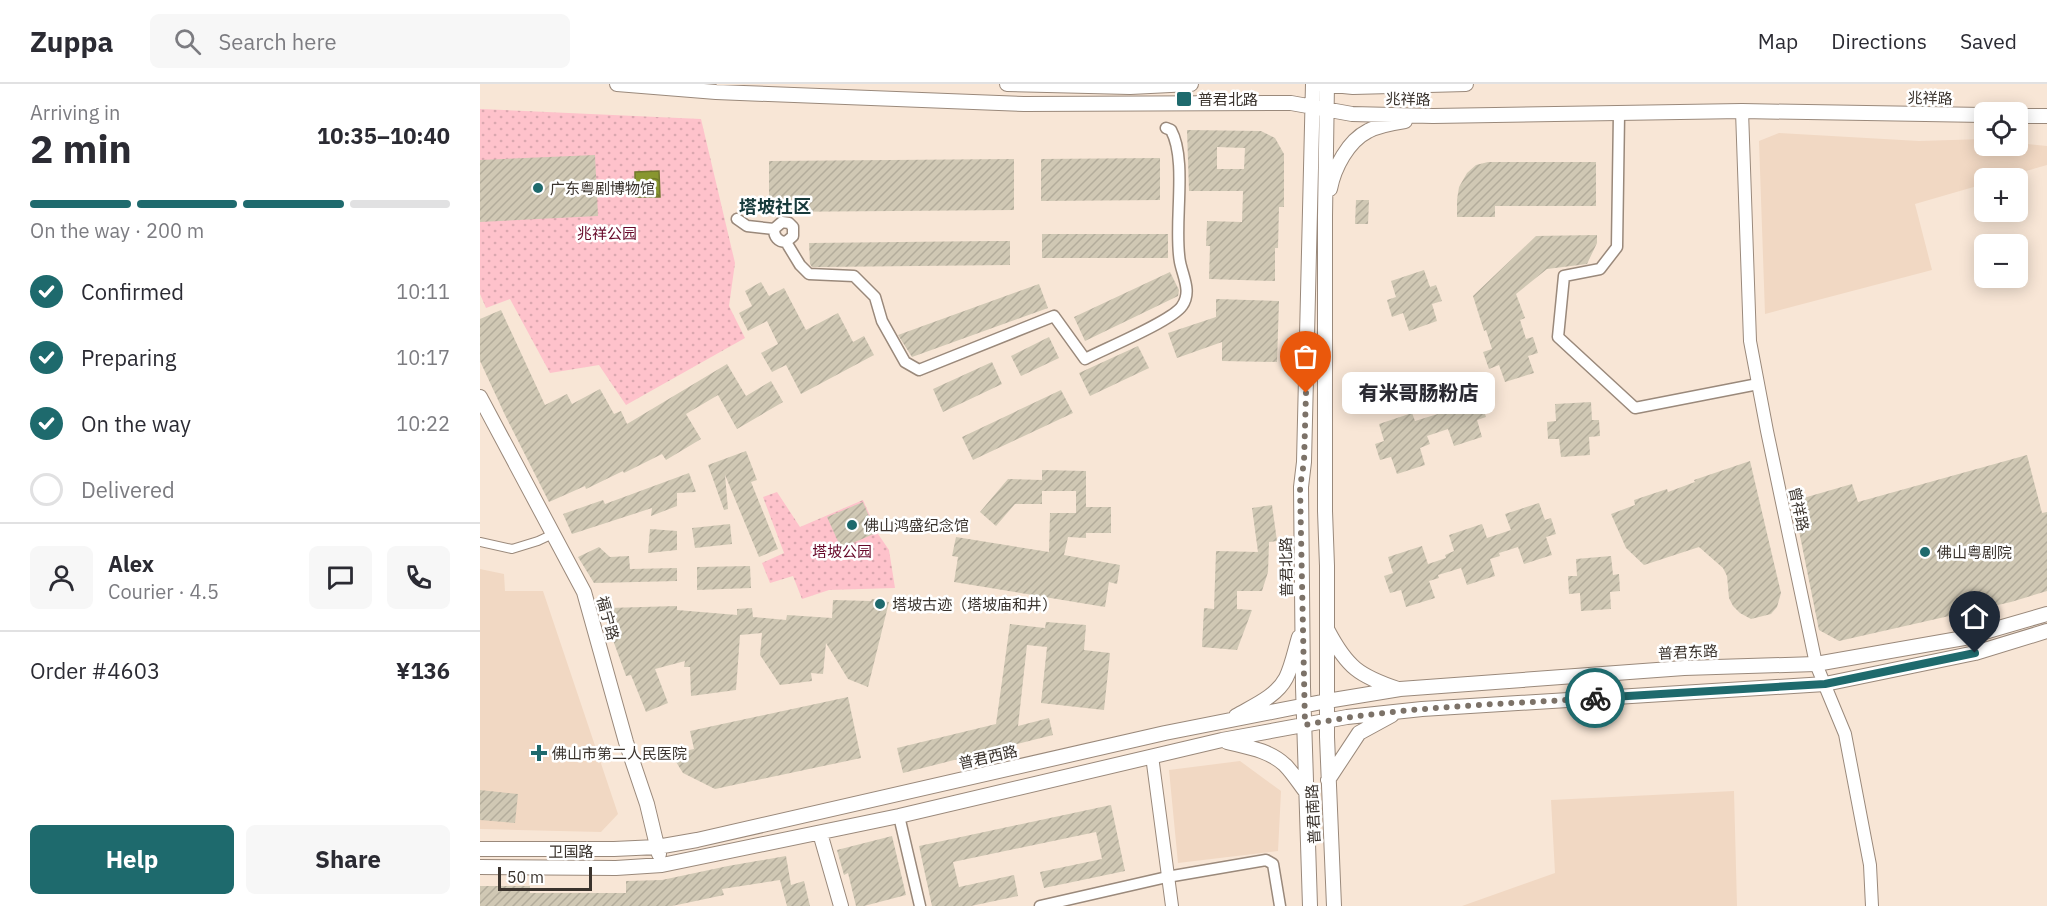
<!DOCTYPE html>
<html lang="en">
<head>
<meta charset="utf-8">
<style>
	body { margin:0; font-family:"IBM Plex Sans","Noto Sans SC",sans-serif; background:#f7f7f7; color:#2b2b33; height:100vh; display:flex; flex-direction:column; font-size:22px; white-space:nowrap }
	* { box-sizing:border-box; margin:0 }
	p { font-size:20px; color:#7c7c81 }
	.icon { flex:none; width:33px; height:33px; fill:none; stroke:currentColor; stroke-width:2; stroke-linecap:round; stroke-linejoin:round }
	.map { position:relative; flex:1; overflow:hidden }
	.details { display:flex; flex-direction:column; background:#fff; width:480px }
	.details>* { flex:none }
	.controls { position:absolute; left:1494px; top:18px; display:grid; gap:12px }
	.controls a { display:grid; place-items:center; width:54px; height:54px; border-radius:9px; background:#fff; box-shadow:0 3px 15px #0003; font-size:30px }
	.scale { position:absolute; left:18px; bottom:15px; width:94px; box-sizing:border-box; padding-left:6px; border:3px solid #3a332d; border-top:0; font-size:16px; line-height:21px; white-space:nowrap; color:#3a332d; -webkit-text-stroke:4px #fff; paint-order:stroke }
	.pin { position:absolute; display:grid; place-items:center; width:51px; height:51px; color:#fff; margin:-62px -26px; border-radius:50% 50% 50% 0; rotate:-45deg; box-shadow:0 0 6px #0007 }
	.pin .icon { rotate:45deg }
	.courier { position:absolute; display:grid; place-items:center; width:60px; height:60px; margin:-30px; border:4px solid #1e6a6d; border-radius:50%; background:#fff; color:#222; box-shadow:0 2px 8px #0007 }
	.bubble { position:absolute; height:42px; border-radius:9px; background:#fff; box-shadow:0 3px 15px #0003; font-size:20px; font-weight:800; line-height:42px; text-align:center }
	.overview em { font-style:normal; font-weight:800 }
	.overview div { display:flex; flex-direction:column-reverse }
	.overview { display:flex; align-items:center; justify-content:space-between; height:102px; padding:0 30px }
	h1 { font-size:39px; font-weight:800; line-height:45px }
	.bar { display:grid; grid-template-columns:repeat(4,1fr); gap:9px 6px; align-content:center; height:72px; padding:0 30px }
	.bar i { height:8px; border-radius:4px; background:#e1e1e2 }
	.bar .current { background:#1e6a6d }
	.bar p { grid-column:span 4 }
	.line { display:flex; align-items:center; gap:15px; padding:0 30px; border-top:2px solid #e1e1e2 }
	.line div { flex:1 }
	.round { display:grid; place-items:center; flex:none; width:63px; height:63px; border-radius:9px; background:#f7f7f7 }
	ol { padding:0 30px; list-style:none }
	li { display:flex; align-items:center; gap:18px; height:66px }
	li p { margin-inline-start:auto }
	li .icon { padding:6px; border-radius:50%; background:#1e6a6d; color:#fff; stroke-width:4 }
	li:last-child { color:#7c7c81 }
	li i { width:33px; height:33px; border:3px solid #e1e1e2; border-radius:50% }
	.primary-button { display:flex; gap:12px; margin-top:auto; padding:12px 30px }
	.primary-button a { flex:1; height:69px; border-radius:9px; background:#1e6a6d; color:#fff; font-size:24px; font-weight:800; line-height:69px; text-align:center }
	.primary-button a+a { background:#f7f7f7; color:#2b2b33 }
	header { display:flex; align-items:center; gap:36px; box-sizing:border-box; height:84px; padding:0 30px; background:#fff; border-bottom:2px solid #e1e1e2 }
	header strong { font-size:28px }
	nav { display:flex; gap:33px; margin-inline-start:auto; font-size:21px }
	.search { width:420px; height:54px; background:#f7f7f7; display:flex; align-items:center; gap:15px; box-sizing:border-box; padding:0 21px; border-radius:9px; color:#7c7c81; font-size:22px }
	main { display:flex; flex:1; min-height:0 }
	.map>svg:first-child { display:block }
	.built { fill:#f1d8c3 }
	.park { fill:url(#park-dots) }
	.water { fill:url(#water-waves); stroke:#71782e; stroke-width:1.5 }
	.building { fill:url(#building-hatch); fill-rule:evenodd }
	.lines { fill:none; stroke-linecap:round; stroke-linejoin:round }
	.pedestrian-casing { stroke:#9a897b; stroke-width:10 }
	.minor-casing { stroke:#9a897b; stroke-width:13 }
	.tertiary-casing { stroke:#9a897b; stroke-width:14 }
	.secondary-casing { stroke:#9a897b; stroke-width:16 }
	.pedestrian { stroke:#fff; stroke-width:8 }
	.minor { stroke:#fff; stroke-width:10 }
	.tertiary { stroke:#fff; stroke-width:12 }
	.secondary { stroke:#fff; stroke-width:14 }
	.done { stroke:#7c7268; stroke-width:6; stroke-dasharray:0 10.8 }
	.route { stroke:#1e6a6d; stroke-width:8 }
	.poi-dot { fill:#1e6a6d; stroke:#fff; stroke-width:2 }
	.labels { text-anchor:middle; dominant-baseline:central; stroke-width:5; stroke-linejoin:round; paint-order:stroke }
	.street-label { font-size:15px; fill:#3a332d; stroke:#fff }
	.poi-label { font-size:15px; fill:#3a332d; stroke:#fff; text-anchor:start }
	.park-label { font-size:15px; fill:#670829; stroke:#fff }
	.quarter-label { font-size:18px; font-weight:bold; fill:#173a3b; stroke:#fff }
</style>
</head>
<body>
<header>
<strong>Zuppa</strong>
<div class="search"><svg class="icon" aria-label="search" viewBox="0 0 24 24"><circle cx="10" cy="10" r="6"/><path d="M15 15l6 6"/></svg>Search here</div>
<nav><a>Map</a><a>Directions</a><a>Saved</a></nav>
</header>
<main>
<section class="details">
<div class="overview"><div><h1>2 min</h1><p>Arriving in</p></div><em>10:35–10:40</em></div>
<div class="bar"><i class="current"></i><i class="current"></i><i class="current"></i><i></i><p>On the way · 200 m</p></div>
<ol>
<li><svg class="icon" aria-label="check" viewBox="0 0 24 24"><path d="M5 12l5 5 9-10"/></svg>Confirmed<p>10:11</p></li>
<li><svg class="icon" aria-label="check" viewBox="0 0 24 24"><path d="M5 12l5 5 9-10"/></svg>Preparing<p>10:17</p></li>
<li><svg class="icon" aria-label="check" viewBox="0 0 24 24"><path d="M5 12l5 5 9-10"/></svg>On the way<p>10:22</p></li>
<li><i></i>Delivered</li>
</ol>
<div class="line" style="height:108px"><a class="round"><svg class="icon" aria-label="person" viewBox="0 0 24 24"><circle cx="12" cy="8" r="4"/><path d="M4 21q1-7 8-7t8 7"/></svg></a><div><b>Alex</b><p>Courier · 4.5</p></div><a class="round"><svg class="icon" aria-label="chat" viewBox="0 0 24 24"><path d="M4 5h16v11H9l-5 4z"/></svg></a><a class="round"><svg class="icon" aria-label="phone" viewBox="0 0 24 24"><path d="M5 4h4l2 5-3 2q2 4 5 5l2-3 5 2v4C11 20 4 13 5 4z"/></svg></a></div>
<div class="line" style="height:78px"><div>Order #4603</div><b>¥136</b></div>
<div class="primary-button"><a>Help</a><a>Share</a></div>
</section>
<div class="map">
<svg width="1567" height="822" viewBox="0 0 1567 822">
	<defs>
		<pattern id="park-dots" width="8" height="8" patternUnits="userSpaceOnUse" patternTransform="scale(1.5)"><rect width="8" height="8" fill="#fec2cb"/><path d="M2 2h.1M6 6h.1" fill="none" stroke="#daa7af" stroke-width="1.8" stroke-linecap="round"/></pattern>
		<pattern id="water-waves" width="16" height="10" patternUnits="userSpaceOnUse" patternTransform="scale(1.5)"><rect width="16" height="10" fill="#88962f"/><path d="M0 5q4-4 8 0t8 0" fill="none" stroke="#707b28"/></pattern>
		<pattern id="building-hatch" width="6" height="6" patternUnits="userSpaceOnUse" patternTransform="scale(1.5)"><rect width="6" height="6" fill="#d0c8b4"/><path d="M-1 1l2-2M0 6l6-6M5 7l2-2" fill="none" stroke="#b3ac9b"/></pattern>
	</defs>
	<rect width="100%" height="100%" fill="#f8e6d6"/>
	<path class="built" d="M 1299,49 L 1439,57 L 1504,55 L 1504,62 L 1538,62 L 1538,59 L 1567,62 L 1567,81 L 1522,94 L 1504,94 L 1504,100 L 1435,120 L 1452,186 L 1285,230 L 1279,57 Z
		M 0,485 L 24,490 L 25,507 L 63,507 L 138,730 L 121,748 L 0,745 Z
		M 760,677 L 801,707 L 798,767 L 698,779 L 689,686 Z
		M 1254,707 L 1257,822 L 982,822 L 1075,789 L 1071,716 Z"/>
	<path class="park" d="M 0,25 L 221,35 L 255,179 L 249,222 L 265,254 L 146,321 L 119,281 L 70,289 L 30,215 L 6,224 L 0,210 Z
		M 297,408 L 320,443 L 383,416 L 398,450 L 409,466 L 415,504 L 349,506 L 322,515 L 313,492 L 290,499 L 282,479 L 304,469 L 283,413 Z"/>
	<path class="water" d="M 179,87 L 180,113 L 156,113 L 156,106 L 160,101 L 155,96 L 155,88 Z"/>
	<path class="building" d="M 707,46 L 781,47 L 795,54 L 804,70 L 804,123 L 799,123 L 798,164 L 795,164 L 795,197 L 729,195 L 730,162 L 726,162 L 727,137 L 762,138 L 763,107 L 709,107 ZM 737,63 L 765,64 L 764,85 L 737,85 Z
		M 115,71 L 118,132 L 0,138 L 0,76 Z
		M 680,74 L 680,116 L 561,117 L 561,75 Z
		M 534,75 L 534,126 L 289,128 L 289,77 Z
		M 1008,78 L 1116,78 L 1116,122 L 1015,122 L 1015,133 L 977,133 L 977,116 L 979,103 L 987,89 L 996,81 Z
		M 876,116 L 889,116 L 888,140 L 875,140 Z
		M 562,150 L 688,150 L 688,174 L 562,174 Z
		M 1117,151 L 1117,159 L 1107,180 L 1067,185 L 1036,210 L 1045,234 L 1040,236 L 1046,255 L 1053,253 L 1058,269 L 1048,272 L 1054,289 L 1025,298 L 1019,281 L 1009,285 L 1003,268 L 1012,265 L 1006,246 L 1004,247 L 993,212 L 1056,152 Z
		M 512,157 L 530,157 L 530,181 L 343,183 L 332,183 L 330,180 L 329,159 Z
		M 944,186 L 950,203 L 956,201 L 962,217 L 952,220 L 957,237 L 929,247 L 923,229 L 912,233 L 907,216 L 916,213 L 911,197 Z
		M 690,188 L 699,206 L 698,212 L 605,257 L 594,233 Z
		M 281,198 L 289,212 L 304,204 L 326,246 L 358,229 L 373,258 L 384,252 L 394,271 L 321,310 L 306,281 L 292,288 L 281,269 L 298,260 L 287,237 L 268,247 L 259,229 L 272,222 L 265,207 Z
		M 559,200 L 568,224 L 432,273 L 418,251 Z
		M 736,215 L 799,217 L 797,278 L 742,277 L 742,258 L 697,274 L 688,249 L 736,233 Z
		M 21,226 L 65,321 L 87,310 L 92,320 L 120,305 L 134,330 L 141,327 L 147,340 L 247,280 L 266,312 L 291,297 L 303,318 L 257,345 L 238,311 L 206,330 L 221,355 L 186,376 L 182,370 L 144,389 L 143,387 L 106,405 L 105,402 L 69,418 L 25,331 L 0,277 L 0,235 Z
		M 569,253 L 579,274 L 541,292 L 531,272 Z
		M 658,262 L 669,284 L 610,312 L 599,289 Z
		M 512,278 L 522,300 L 463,328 L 453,305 Z
		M 989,301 L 995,319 L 1001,317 L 1006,333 L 997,336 L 1002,353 L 974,362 L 968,345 L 947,352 L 950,360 L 940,364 L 945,381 L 917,390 L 911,373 L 900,376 L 895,360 L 904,357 L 899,340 L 932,329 L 935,337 L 961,329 L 955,312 Z
		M 581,306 L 593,329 L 493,376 L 482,353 Z
		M 1111,318 L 1112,336 L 1119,336 L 1120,352 L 1109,353 L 1110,371 L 1081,373 L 1079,355 L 1068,355 L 1067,338 L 1076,337 L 1075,320 Z
		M 266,367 L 277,396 L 271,398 L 298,465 L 279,473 L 245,391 L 248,425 L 244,426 L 228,381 Z
		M 1547,371 L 1562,429 L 1567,428 L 1567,507 L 1531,518 L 1359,557 L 1339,546 L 1313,417 L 1372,400 L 1378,418 Z
		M 1270,377 L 1301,509 L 1297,523 L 1291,530 L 1271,535 L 1260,529 L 1253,522 L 1249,514 L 1247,492 L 1243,484 L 1219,463 L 1164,481 L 1146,464 L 1131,430 L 1155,421 L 1154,416 L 1187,405 L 1188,408 L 1215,398 L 1214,396 Z
		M 562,386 L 606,387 L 606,423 L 631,423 L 631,449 L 606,449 L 606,454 L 588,453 L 584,471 L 640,481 L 637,500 L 629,498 L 625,523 L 474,498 L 478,473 L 472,472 L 476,453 L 569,468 L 570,429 L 596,429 L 596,407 L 562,407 L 562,420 L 535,420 L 516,442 L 500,428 L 528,395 L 562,396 Z
		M 209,389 L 216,408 L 197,409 L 197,422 L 171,432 L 172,424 L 92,450 L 83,430 L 123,416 L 125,420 Z
		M 383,418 L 396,449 L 361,464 L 347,433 Z
		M 1059,419 L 1065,436 L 1071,434 L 1076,450 L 1066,453 L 1072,471 L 1044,480 L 1038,463 L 1019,469 L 1020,472 L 1010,475 L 1015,492 L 987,501 L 981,484 L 958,491 L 959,494 L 949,497 L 955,514 L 926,523 L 921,506 L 910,509 L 904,492 L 913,489 L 908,473 L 942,462 L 948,480 L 966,474 L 965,471 L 974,467 L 969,451 L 1002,440 L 1007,454 L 1031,446 L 1025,430 Z
		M 792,421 L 797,457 L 789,458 L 788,488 L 782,507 L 757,507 L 757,525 L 772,526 L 757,566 L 722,563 L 724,524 L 734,525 L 736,467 L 778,468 L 772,424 Z
		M 250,440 L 252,460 L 215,464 L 212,444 Z
		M 170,445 L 197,447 L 197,466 L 168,469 Z
		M 119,463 L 130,473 L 149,472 L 150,485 L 197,484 L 197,497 L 114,499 L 98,473 Z
		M 1131,472 L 1133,491 L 1139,490 L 1140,507 L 1130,508 L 1131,525 L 1101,527 L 1100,509 L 1089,510 L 1088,492 L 1097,492 L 1096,475 Z
		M 270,482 L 271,504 L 217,506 L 217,483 Z
		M 392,515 L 409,518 L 388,603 L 368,595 L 346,559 L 343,590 L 331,589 L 332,597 L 300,601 L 280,571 L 282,549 L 260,551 L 256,606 L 211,612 L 210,583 L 204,583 L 205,577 L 175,585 L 188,619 L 166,628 L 151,591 L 146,592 L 125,534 L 128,524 L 197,522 L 197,526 L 257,531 L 257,525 L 272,524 L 273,533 L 306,536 L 307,531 L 352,534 L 353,516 L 391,517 Z
		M 566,538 L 606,541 L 604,566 L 630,569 L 624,626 L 561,619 L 567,563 L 547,561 L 538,642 L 569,634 L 573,651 L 423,689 L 417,664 L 516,640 L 530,540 L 565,544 Z
		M 368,613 L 381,674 L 235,705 L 203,689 L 191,670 L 214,665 L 210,647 Z
		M 0,706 L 38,710 L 35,739 L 0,736 Z
		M 631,721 L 645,787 L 564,804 L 560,788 L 622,775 L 616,748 L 473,778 L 479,803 L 534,791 L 538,812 L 491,822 L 452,822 L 439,762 Z
		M 412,752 L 426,811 L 384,822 L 376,822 L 368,789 L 364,791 L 357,766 Z
		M 306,772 L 311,801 L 324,797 L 330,822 L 307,822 L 300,796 L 242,805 L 244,811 L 192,822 L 0,822 L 0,802 L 50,802 L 50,809 L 146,809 L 146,797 L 182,796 L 248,782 Z"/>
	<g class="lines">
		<defs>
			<path id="pedestrian" d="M 0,458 L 32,465 L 58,457 L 73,450"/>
			<path id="minor" d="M 1139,30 L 1137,163 L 1120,185 L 1084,192 L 1078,253 L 1155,324 L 1278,300
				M 257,135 L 267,142 L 294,145 C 294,153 298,158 306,158 L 313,152 L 313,143 L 309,139 L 302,138 L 294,145
				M 306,158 L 320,181 L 329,190 L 374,192 L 395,213 L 402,237 L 425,278 L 439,286 L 574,232 L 605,275 C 624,265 692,237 702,222 C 712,208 703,193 700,178 C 693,142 708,77 691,46 L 686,44
				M 419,732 L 440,822
				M 560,822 L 687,793 L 786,776 L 793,780 L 800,822"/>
			<path id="tertiary" d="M 1262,27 L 1270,257 L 1287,347 L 1336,580 L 1365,650 L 1390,781 L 1392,822
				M 672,672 L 692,822"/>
			<path id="secondary" d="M 137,0 L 236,8 L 544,20 L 811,19 L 872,30 L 953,32 L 1262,27 L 1504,31
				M 527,0 L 650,3 L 711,0
				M 843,0 L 873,3 L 986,0
				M 847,0 L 845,132 L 845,427 L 847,482 L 847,653 L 854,822
				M 1538,32 L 1567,32
				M 850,105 C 854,84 868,57 888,47 C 899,41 912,39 925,37
				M 0,313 L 104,508 L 146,658 L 167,720 L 179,770
				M 848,547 C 867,583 879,592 918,605
				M 756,632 C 773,622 796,613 806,594 C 812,582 815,566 819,553
				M 747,658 C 767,663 789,666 805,681 C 813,689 819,699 826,708
				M 848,696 L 879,649 L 912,631
				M 340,749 L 361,822
				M 0,765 L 134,765 L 177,763 L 217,756 L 685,649 L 847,617 L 920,605 L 1204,584 L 1336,580 L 1484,554 L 1567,530
				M 0,783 L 136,784 L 182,781 L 419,732 L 742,656 L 867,633 L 942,625 L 1345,600 L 1495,569 L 1567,547
				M 830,822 L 823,603 L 821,403 L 824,378 L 833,0"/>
		</defs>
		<use href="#pedestrian" class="pedestrian-casing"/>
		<use href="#minor" class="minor-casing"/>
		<use href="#tertiary" class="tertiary-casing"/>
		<use href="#secondary" class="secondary-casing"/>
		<use href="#pedestrian" class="pedestrian"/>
		<use href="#minor" class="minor"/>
		<use href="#tertiary" class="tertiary"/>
		<use href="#secondary" class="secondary"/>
	</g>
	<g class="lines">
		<path class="done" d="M 826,309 L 824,378 L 820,403 L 825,641 C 920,622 1018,621 1115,614"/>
		<path class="route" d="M 1115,614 L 1345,600 L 1495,569"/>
	</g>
	<g class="poi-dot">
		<rect x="696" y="7" width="16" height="16" rx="3"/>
		<circle cx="58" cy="104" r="6"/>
		<circle cx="372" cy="441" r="6"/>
		<circle cx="1445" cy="468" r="6"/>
		<circle cx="400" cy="520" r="6"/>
		<path d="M56 660h6v6h6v6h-6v6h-6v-6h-6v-6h6z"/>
	</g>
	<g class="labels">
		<g class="street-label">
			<text transform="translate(1450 14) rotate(1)">兆祥路</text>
			<text transform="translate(928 15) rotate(1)">兆祥路</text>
			<text transform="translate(1319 425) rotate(78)">曾祥路</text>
			<text transform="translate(806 483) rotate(-91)">普君北路</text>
			<text transform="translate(128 534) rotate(75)">福宁路</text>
			<text transform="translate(1208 568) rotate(-3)">普君东路</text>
			<text transform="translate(508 673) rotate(-13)">普君西路</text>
			<text transform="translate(833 730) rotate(-93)">普君南路</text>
			<text x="91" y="767">卫国路</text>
		</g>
		<g class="poi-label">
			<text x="718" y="15">普君北路</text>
			<text x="70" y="104">广东粤剧博物馆</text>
			<text x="384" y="441">佛山鸿盛纪念馆</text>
			<text x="1457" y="468">佛山粤剧院</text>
			<text x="412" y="520">塔坡古迹（塔坡庙和井）</text>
			<text x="72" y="669">佛山市第二人民医院</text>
		</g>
		<g class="park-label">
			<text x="127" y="149">兆祥公园</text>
			<text x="362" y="467">塔坡公园</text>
		</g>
		<g class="quarter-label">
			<text x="295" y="122">塔坡社区</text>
		</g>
	</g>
</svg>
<div class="controls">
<a><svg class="icon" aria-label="locate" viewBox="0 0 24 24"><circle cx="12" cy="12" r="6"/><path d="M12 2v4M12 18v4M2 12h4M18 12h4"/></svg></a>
<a>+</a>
<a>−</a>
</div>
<div class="scale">50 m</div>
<div class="pin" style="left:826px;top:309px;background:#ea580c"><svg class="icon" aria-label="bag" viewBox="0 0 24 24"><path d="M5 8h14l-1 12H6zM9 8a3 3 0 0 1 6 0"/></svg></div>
<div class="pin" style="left:1495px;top:569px;background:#1f2937"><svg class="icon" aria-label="home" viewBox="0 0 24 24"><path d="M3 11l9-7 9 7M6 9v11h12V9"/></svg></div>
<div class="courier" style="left:1115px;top:614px"><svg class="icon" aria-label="bike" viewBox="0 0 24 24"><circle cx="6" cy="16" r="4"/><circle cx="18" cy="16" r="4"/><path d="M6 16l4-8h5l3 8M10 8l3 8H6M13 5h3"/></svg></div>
<div class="bubble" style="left:862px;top:288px;width:153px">有米哥肠粉店</div>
</div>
</main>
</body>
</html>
